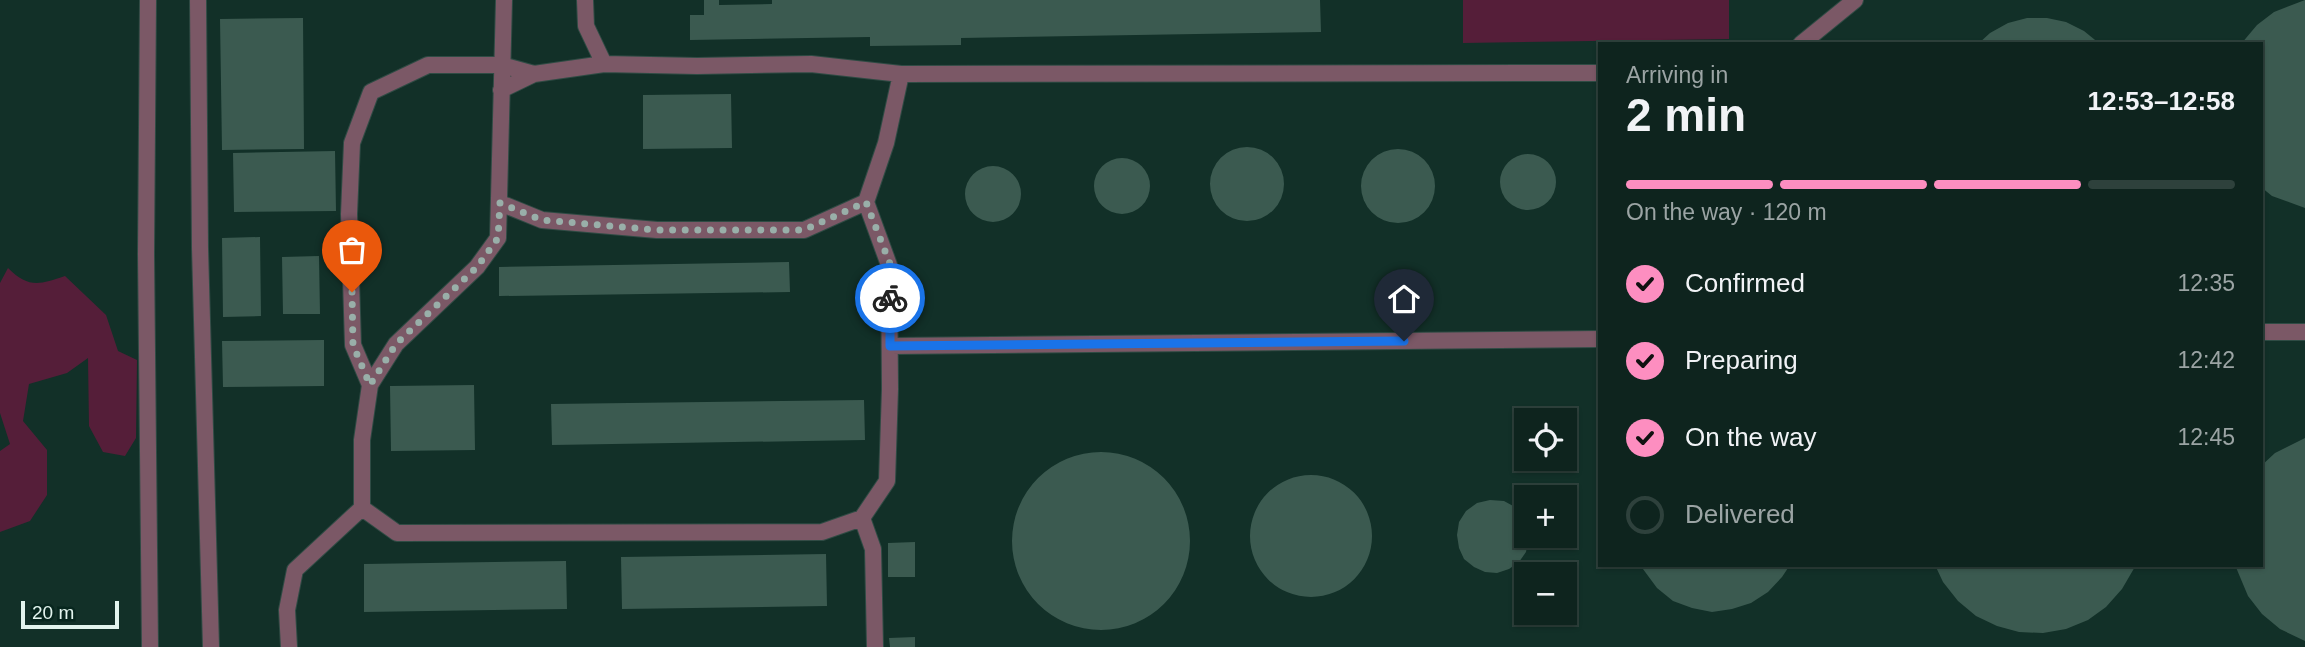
<!DOCTYPE html>
<html lang="en">
<head>
<meta charset="utf-8">
<style>
	body { margin:0; font-family:Helvetica,sans-serif; background:#1c302b; color:#f1f3f6; height:100vh; display:flex; flex-direction:column; font-size:26px; white-space:nowrap }
	* { box-sizing:border-box; margin:0 }
	p { font-size:23px; color:#9ba4a4 }
	.icon { flex:none; width:38px; height:38px; fill:none; stroke:currentColor; stroke-width:2; stroke-linecap:round; stroke-linejoin:round }
	.map { position:relative; flex:1; overflow:hidden }
	.side { position:absolute; left:1598px; top:42px; width:665px; height:525px; display:flex; flex-direction:column; background:#0e241e; border-radius:0px; box-shadow:0 2px 5px #0004,0 0 0 2px #2e413c }
	.side>* { flex:none }
	.buttons { position:absolute; left:1514px; top:408px; display:grid; gap:14px }
	.buttons a { display:grid; place-items:center; width:63px; height:63px; border-radius:0px; background:#0e241e; box-shadow:0 2px 5px #0004,0 0 0 2px #2e413c; font-size:35px }
	.scale { position:absolute; left:21px; bottom:18px; width:98px; box-sizing:border-box; padding-left:7px; border:4px solid #e2f4ee; border-top:0; font-size:19px; line-height:24px; white-space:nowrap; color:#e2f4ee; -webkit-text-stroke:5px #07261e; paint-order:stroke }
	.pin { position:absolute; display:grid; place-items:center; width:60px; height:60px; color:#fff; margin:-72px -30px; border-radius:50% 50% 50% 0; rotate:-45deg; box-shadow:0 0 7px #0007 }
	.pin .icon { rotate:45deg }
	.courier { position:absolute; display:grid; place-items:center; width:70px; height:70px; margin:-35px; border:5px solid #1a73e8; border-radius:50%; background:#fff; color:#222; box-shadow:0 2px 9px #0007 }
	.headline em { font-style:normal; font-weight:800 }
	.headline div { display:flex; flex-direction:column-reverse }
	.headline { display:flex; align-items:center; justify-content:space-between; height:119px; padding:0 28px }
	h1 { font-size:46px; font-weight:800; line-height:52px }
	.bar { display:grid; grid-template-columns:repeat(4,1fr); gap:10px 7px; align-content:center; height:84px; padding:0 28px }
	.bar i { height:9px; border-radius:5px; background:#2e413c }
	.bar .active { background:#fd8ec0 }
	.bar p { grid-column:span 4 }
	ol { padding:0 28px; list-style:none }
	li { display:flex; align-items:center; gap:21px; height:77px }
	li p { margin-inline-start:auto }
	li .icon { padding:7px; border-radius:50%; background:#fd8ec0; color:#111; stroke-width:4 }
	li:last-child { color:#9ba4a4 }
	li i { width:38px; height:38px; border:4px solid #2e413c; border-radius:50% }
	.map>svg:first-child { display:block }
	.green { fill:#551e39 }
	.building { fill:#3b5a50 }
	.lines { fill:none; stroke-linecap:round; stroke-linejoin:round }
	.service-casing { stroke:#2f4b44; stroke-width:18 }
	.service { stroke:#7b5866; stroke-width:16 }
	.done { stroke:#99afa9; stroke-width:7; stroke-dasharray:0 12.6 }
	.route { stroke:#1a73e8; stroke-width:9 }
</style>
</head>
<body>
<div class="map">
<svg width="2305" height="647" viewBox="0 0 2305 647">
	<rect width="100%" height="100%" fill="#123028"/>
	<path class="green" d="M 1463,0 L 1729,0 L 1729,39 L 1463,43 Z
		M 8,268 C 28,288 39,285 65,276 L 106,315 L 118,351 L 137,360 L 136,438 L 125,456 L 103,452 L 89,426 L 88,358 L 67,373 L 29,384 L 23,421 L 47,450 L 47,495 L 30,521 L 0,532 L 0,451 L 10,444 L 0,413 L 0,283 Z"/>
	<path class="building" d="M 704,0 L 719,0 L 719,5 L 772,4 L 772,0 L 1320,0 L 1321,32 L 961,38 L 961,45 L 870,46 L 870,37 L 690,40 L 690,15 L 704,15 Z
		M 2305,0 L 2305,208 L 2272,196 L 2261,187 L 2261,44 L 2241,44 L 2257,25 L 2274,12 Z
		M 303,18 L 304,149 L 222,150 L 220,19 Z
		M 2027,18 L 2047,18 L 2066,22 L 2084,31 L 2100,44 L 1978,44 L 1990,33 L 2008,23 Z
		M 731,94 L 732,148 L 643,149 L 643,95 Z
		M1210 184a37 37 0 1 1 74 0a37 37 0 1 1-74 0Z
		M1361 186a37 37 0 1 1 74 0a37 37 0 1 1-74 0Z
		M 335,151 L 336,211 L 234,212 L 233,153 Z
		M1500 182a28 28 0 1 1 56 0a28 28 0 1 1-56 0Z
		M1094 186a28 28 0 1 1 56 0a28 28 0 1 1-56 0Z
		M965 194a28 28 0 1 1 56 0a28 28 0 1 1-56 0Z
		M 260,237 L 261,316 L 223,317 L 222,238 Z
		M 319,256 L 320,314 L 283,314 L 282,257 Z
		M 789,262 L 790,292 L 499,296 L 499,267 Z
		M 324,340 L 324,386 L 223,387 L 222,341 Z
		M 474,385 L 475,450 L 391,451 L 390,386 Z
		M 864,400 L 865,440 L 552,445 L 551,404 Z
		M 2305,438 L 2305,641 L 2280,629 L 2262,614 L 2248,596 L 2235,565 L 2261,565 L 2261,466 L 2275,453 Z
		M1012 541a89 89 0 1 1 178 0a89 89 0 1 1-178 0Z
		M1250 536a61 61 0 1 1 122 0a61 61 0 1 1-122 0Z
		M 1490,500 L 1504,501 L 1515,507 L 1523,516 L 1526,522 L 1526,536 L 1529,536 L 1526,552 L 1519,562 L 1509,569 L 1497,573 L 1485,572 L 1474,567 L 1464,559 L 1459,548 L 1457,535 L 1459,522 L 1466,511 L 1477,503 Z
		M 915,542 L 915,577 L 888,577 L 888,543 Z
		M 826,554 L 827,606 L 622,609 L 621,557 Z
		M 566,561 L 567,609 L 364,612 L 364,564 Z
		M 1640,565 L 1790,565 L 1782,577 L 1768,592 L 1751,603 L 1732,609 L 1712,612 L 1692,608 L 1673,601 L 1657,588 Z
		M 1935,565 L 2136,565 L 2122,589 L 2106,607 L 2088,620 L 2066,629 L 2043,633 L 2019,632 L 1997,626 L 1976,616 L 1958,601 L 1943,582 Z
		M 915,637 L 915,647 L 890,647 L 889,638 Z"/>
	<g class="lines">
		<defs>
			<path id="service" d="M 148,0 L 146,254 L 150,647
				M 198,0 L 200,248 L 211,647
				M 585,0 L 586,26 L 604,64
				M 1801,44 L 1855,0
				M 501,90 L 534,74 L 604,64 L 697,66 L 811,64 L 901,74 L 1600,73
				M 500,203 L 542,220 L 657,230 L 804,230 L 866,202 L 886,143 L 901,74
				M 2261,332 L 2305,332
				M 890,346 L 1600,339
				M 370,385 L 353,345 L 349,214 L 352,143 L 371,92 L 428,65 L 502,65 L 534,74
				M 362,508 L 397,533 L 822,532 L 862,518 L 887,481 L 890,389 L 889,265 L 866,202
				M 862,518 L 873,549 L 875,647
				M 289,647 L 287,610 L 295,570 L 362,508 L 362,440 L 370,385 L 396,344 L 477,267 L 498,238 L 504,0"/>
		</defs>
		<use href="#service" class="service-casing"/>
		<use href="#service" class="service"/>
	</g>
	<g class="lines">
		<path class="done" d="M 352,292 L 353,345 L 370,385 L 396,344 L 477,267 L 498,238 L 500,203 L 542,220 L 657,230 L 804,230 L 866,202 L 890,264 L 890,298"/>
		<path class="route" d="M 890,298 L 890,346 L 1404,341"/>
	</g>
</svg>
<div class="buttons">
<a><svg class="icon" aria-label="locate" viewBox="0 0 24 24"><circle cx="12" cy="12" r="6"/><path d="M12 2v4M12 18v4M2 12h4M18 12h4"/></svg></a>
<a>+</a>
<a>−</a>
</div>
<div class="scale">20 m</div>
<div class="pin" style="left:352px;top:292px;background:#ea580c"><svg class="icon" aria-label="bag" viewBox="0 0 24 24"><path d="M5 8h14l-1 12H6zM9 8a3 3 0 0 1 6 0"/></svg></div>
<div class="pin" style="left:1404px;top:341px;background:#1f2937"><svg class="icon" aria-label="home" viewBox="0 0 24 24"><path d="M3 11l9-7 9 7M6 9v11h12V9"/></svg></div>
<div class="courier" style="left:890px;top:298px"><svg class="icon" aria-label="bike" viewBox="0 0 24 24"><circle cx="6" cy="16" r="4"/><circle cx="18" cy="16" r="4"/><path d="M6 16l4-8h5l3 8M10 8l3 8H6M13 5h3"/></svg></div>
<section class="side">
<div class="headline"><div><h1>2 min</h1><p>Arriving in</p></div><em>12:53–12:58</em></div>
<div class="bar"><i class="active"></i><i class="active"></i><i class="active"></i><i></i><p>On the way · 120 m</p></div>
<ol>
<li><svg class="icon" aria-label="check" viewBox="0 0 24 24"><path d="M5 12l5 5 9-10"/></svg>Confirmed<p>12:35</p></li>
<li><svg class="icon" aria-label="check" viewBox="0 0 24 24"><path d="M5 12l5 5 9-10"/></svg>Preparing<p>12:42</p></li>
<li><svg class="icon" aria-label="check" viewBox="0 0 24 24"><path d="M5 12l5 5 9-10"/></svg>On the way<p>12:45</p></li>
<li><i></i>Delivered</li>
</ol>
</section>
</div>
</body>
</html>
